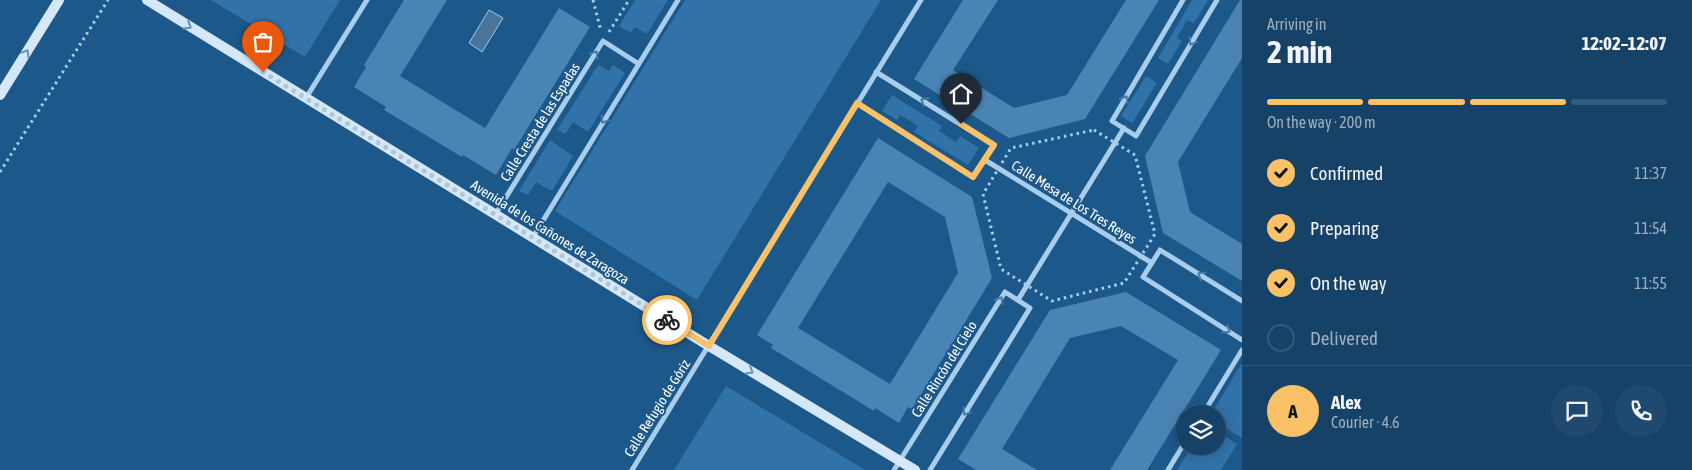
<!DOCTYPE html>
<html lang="en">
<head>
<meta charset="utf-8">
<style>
	body { margin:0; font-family:"Asap Condensed",sans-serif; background:#1f496e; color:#f1f3f6; height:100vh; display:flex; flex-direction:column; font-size:19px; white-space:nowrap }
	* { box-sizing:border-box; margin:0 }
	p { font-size:16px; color:#9eb0c0 }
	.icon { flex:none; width:28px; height:28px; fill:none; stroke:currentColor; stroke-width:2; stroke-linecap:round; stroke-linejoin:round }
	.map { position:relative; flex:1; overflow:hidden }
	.sheet { display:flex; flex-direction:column; background:#164268; width:450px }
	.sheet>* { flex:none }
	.controls { position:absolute; left:1176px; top:405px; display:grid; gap:10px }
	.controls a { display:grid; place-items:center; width:50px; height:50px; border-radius:50%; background:#164268; box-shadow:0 2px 12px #0003,0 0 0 1px #355b7c; font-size:25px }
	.pin { position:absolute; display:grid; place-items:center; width:42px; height:42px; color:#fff; margin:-51px -21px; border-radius:50% 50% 50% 0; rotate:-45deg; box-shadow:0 0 5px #0007 }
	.pin .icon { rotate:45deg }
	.courier { position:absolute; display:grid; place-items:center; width:50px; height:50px; margin:-25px; border:4px solid #fbc167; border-radius:50%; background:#fff; color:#222; box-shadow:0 1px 6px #0007 }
	.overview em { font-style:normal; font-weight:700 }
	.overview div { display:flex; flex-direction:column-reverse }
	.overview { display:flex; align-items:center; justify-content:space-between; height:85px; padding:0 25px }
	h1 { font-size:32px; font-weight:700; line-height:38px }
	.bar { display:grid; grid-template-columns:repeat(4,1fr); gap:8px 5px; align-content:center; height:60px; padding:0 25px }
	.bar i { height:6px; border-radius:4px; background:#355b7c }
	.bar .current { background:#fbc167 }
	.bar p { grid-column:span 4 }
	.line { display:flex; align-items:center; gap:12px; padding:0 25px; border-top:1px solid #355b7c }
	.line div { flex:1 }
	.round { display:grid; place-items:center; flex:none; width:52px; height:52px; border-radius:26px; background:#1f496e }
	ol { padding:0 25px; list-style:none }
	li { display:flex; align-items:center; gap:15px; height:55px }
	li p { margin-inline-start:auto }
	li .icon { padding:5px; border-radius:50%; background:#fbc167; color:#111; stroke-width:4 }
	li:last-child { color:#9eb0c0 }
	li i { width:28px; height:28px; border:2px solid #355b7c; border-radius:50% }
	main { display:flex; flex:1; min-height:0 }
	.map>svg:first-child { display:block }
	.green { fill:#3172a8 }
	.water { fill:#4a7498; stroke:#9ccaee }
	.building { fill:#4a84b4; fill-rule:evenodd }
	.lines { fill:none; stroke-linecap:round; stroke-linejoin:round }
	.path { stroke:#a9ceec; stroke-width:3; stroke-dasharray:2.5 4; stroke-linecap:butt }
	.street { stroke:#a9ceec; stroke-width:5 }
	.secondary { stroke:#d5e8f9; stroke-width:10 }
	.oneway { stroke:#6792b6 }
	.oneway2 { stroke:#477ba7 }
	.done { stroke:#b0c5d6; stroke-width:5; stroke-dasharray:0 9 }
	.route { stroke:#fbc167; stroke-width:6 }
	.labels { text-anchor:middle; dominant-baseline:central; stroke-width:4; stroke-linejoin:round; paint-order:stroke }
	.street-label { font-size:14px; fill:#fff; stroke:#1d588a }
</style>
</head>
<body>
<main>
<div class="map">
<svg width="1242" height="470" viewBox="0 0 1242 470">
	<rect width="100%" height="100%" fill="#1d588a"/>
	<path class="green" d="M 211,0 L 340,0 L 305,57 Z
		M 635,0 L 668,0 L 647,34 L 635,27 L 631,33 L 619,26 Z
		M 685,0 L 881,0 L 697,300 L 555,211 Z
		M 1192,0 L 1208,0 L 1194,23 L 1187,20 L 1177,38 L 1182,41 L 1168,64 L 1158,58 Z
		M 598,65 L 609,71 L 613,65 L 625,73 L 588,132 L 573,122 L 565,134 L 557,130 Z
		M 1146,76 L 1157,83 L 1132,123 L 1121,116 Z
		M 892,95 L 942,126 L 939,131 L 956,142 L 960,136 L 979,148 L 968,165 L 914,132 L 918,126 L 900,115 L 897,120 L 882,111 Z
		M 550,140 L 573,156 L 552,191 L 536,182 L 528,195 L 519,191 Z
		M 1242,363 L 1242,438 L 1218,423 L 1218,414 L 1211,414 Z
		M 726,386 L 865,470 L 674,470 Z
		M 1218,432 L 1237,444 L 1221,470 L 1177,470 L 1192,446 L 1218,446 Z"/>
	<path class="water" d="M 489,10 L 503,18 L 482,52 L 469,43 Z"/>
	<path class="building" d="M 404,0 L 447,0 L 400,76 L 485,128 L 559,8 L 590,27 L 514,150 L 512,148 L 496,175 L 463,155 L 462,157 L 384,110 L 386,107 L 354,87 L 366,67 L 364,65 Z
		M 963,0 L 998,0 L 953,70 L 1014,108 L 1067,95 L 1126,0 L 1159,0 L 1085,119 L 1009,138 L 914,79 Z
		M 1240,0 L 1242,0 L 1242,58 L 1178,162 L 1190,212 L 1242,244 L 1242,281 L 1163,233 L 1145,156 Z
		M 878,138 L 972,197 L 992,278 L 912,409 L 908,407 L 899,423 L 875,408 L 874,411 L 771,348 L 773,345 L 757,335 ZM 888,182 L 945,217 L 958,273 L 890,384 L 798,328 Z
		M 1126,292 L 1221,350 L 1147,470 L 1110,470 L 1178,360 L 1121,326 L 1070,338 L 1002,449 L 1037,470 L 976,470 L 958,459 L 1050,310 Z"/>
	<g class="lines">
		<path class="path" d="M 593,0 L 601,31
			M 609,32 L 629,0
			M 1094,130 L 1135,155 L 1155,234 L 1124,283 L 1052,301 L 1001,269 L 983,194 L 1011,148 Z
			M 0,172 L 108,0"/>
		<path class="street" d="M 1183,0 L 1112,121 L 1136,136 L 1217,0
			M 306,98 L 367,0
			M 857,103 L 973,177 L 994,145 L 876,72
			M 985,160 L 1152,263
			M 495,215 L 603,41 L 639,64
			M 533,237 L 678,0
			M 1018,300 L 1124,128
			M 1242,301 L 1160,250 L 1143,277 L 1242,340
			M 1203,414 L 1242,350
			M 632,470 L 921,0
			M 894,470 L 1005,292 L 1030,308 L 930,470
			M 1168,470 L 1185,442"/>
		<path class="secondary" d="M 147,0 L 709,346 L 915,470
			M 0,95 L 59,0"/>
	</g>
	<defs><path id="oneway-chevron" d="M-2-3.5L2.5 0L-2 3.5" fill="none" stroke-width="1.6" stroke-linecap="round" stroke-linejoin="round" transform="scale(1.25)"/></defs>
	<g class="oneway">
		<use href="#oneway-chevron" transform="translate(188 26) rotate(32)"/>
		<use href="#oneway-chevron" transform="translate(26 53) rotate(-58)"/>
		<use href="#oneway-chevron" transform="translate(750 371) rotate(31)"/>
	</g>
	<g class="oneway2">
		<use href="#oneway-chevron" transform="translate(1192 42) rotate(121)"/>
		<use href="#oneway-chevron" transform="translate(595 54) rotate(-58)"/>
		<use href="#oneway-chevron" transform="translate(1125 99) rotate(-60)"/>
		<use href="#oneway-chevron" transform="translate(924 101) rotate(-148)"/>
		<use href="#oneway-chevron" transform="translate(604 120) rotate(122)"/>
		<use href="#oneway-chevron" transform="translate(1201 275) rotate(-148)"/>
		<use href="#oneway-chevron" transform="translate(1000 300) rotate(-58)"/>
		<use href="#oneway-chevron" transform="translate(1227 330) rotate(32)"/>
		<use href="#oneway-chevron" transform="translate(966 412) rotate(122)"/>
	</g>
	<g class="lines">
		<path class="done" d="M 263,72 L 667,320"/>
		<path class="route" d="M 667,320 L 709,346 L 857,103 L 973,177 L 994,145 L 961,124"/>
	</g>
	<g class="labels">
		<g class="street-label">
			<text transform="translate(540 122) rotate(-58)">Calle Cresta de las Espadas</text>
			<text transform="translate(1074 202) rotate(32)">Calle Mesa de Los Tres Reyes</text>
			<text transform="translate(550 232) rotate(32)">Avenida de los Cañones de Zaragoza</text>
			<text transform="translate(944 369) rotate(-58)">Calle Rincón del Cielo</text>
			<text transform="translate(657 408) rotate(-58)">Calle Refugio de Góriz</text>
		</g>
	</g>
</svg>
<div class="controls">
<a><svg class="icon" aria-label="layers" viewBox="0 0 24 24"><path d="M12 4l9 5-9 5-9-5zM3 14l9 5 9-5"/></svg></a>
</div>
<div class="pin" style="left:263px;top:72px;background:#ea580c"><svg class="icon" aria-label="bag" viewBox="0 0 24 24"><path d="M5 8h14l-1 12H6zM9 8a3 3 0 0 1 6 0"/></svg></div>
<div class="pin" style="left:961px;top:124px;background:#1f2937"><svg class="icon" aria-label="home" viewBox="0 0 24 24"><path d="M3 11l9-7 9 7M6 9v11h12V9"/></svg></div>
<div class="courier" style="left:667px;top:320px"><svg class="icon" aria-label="bike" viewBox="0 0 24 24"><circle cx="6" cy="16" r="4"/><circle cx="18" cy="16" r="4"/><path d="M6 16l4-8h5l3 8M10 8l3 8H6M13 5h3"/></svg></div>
</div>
<section class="sheet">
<div class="overview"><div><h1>2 min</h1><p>Arriving in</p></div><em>12:02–12:07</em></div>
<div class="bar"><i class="current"></i><i class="current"></i><i class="current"></i><i></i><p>On the way · 200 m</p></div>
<ol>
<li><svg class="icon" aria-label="check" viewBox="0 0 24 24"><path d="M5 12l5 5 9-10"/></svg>Confirmed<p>11:37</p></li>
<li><svg class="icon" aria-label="check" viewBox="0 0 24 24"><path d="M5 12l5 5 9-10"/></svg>Preparing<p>11:54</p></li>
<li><svg class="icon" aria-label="check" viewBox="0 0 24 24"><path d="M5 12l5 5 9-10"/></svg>On the way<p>11:55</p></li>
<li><i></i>Delivered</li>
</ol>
<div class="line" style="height:90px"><b class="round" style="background:#fbc167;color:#111">A</b><div><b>Alex</b><p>Courier · 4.6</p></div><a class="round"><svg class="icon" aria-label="chat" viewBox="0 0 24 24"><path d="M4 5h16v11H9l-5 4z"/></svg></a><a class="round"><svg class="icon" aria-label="phone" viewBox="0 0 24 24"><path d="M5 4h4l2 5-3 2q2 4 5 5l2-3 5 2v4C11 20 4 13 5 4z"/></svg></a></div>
</section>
</main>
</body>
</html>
